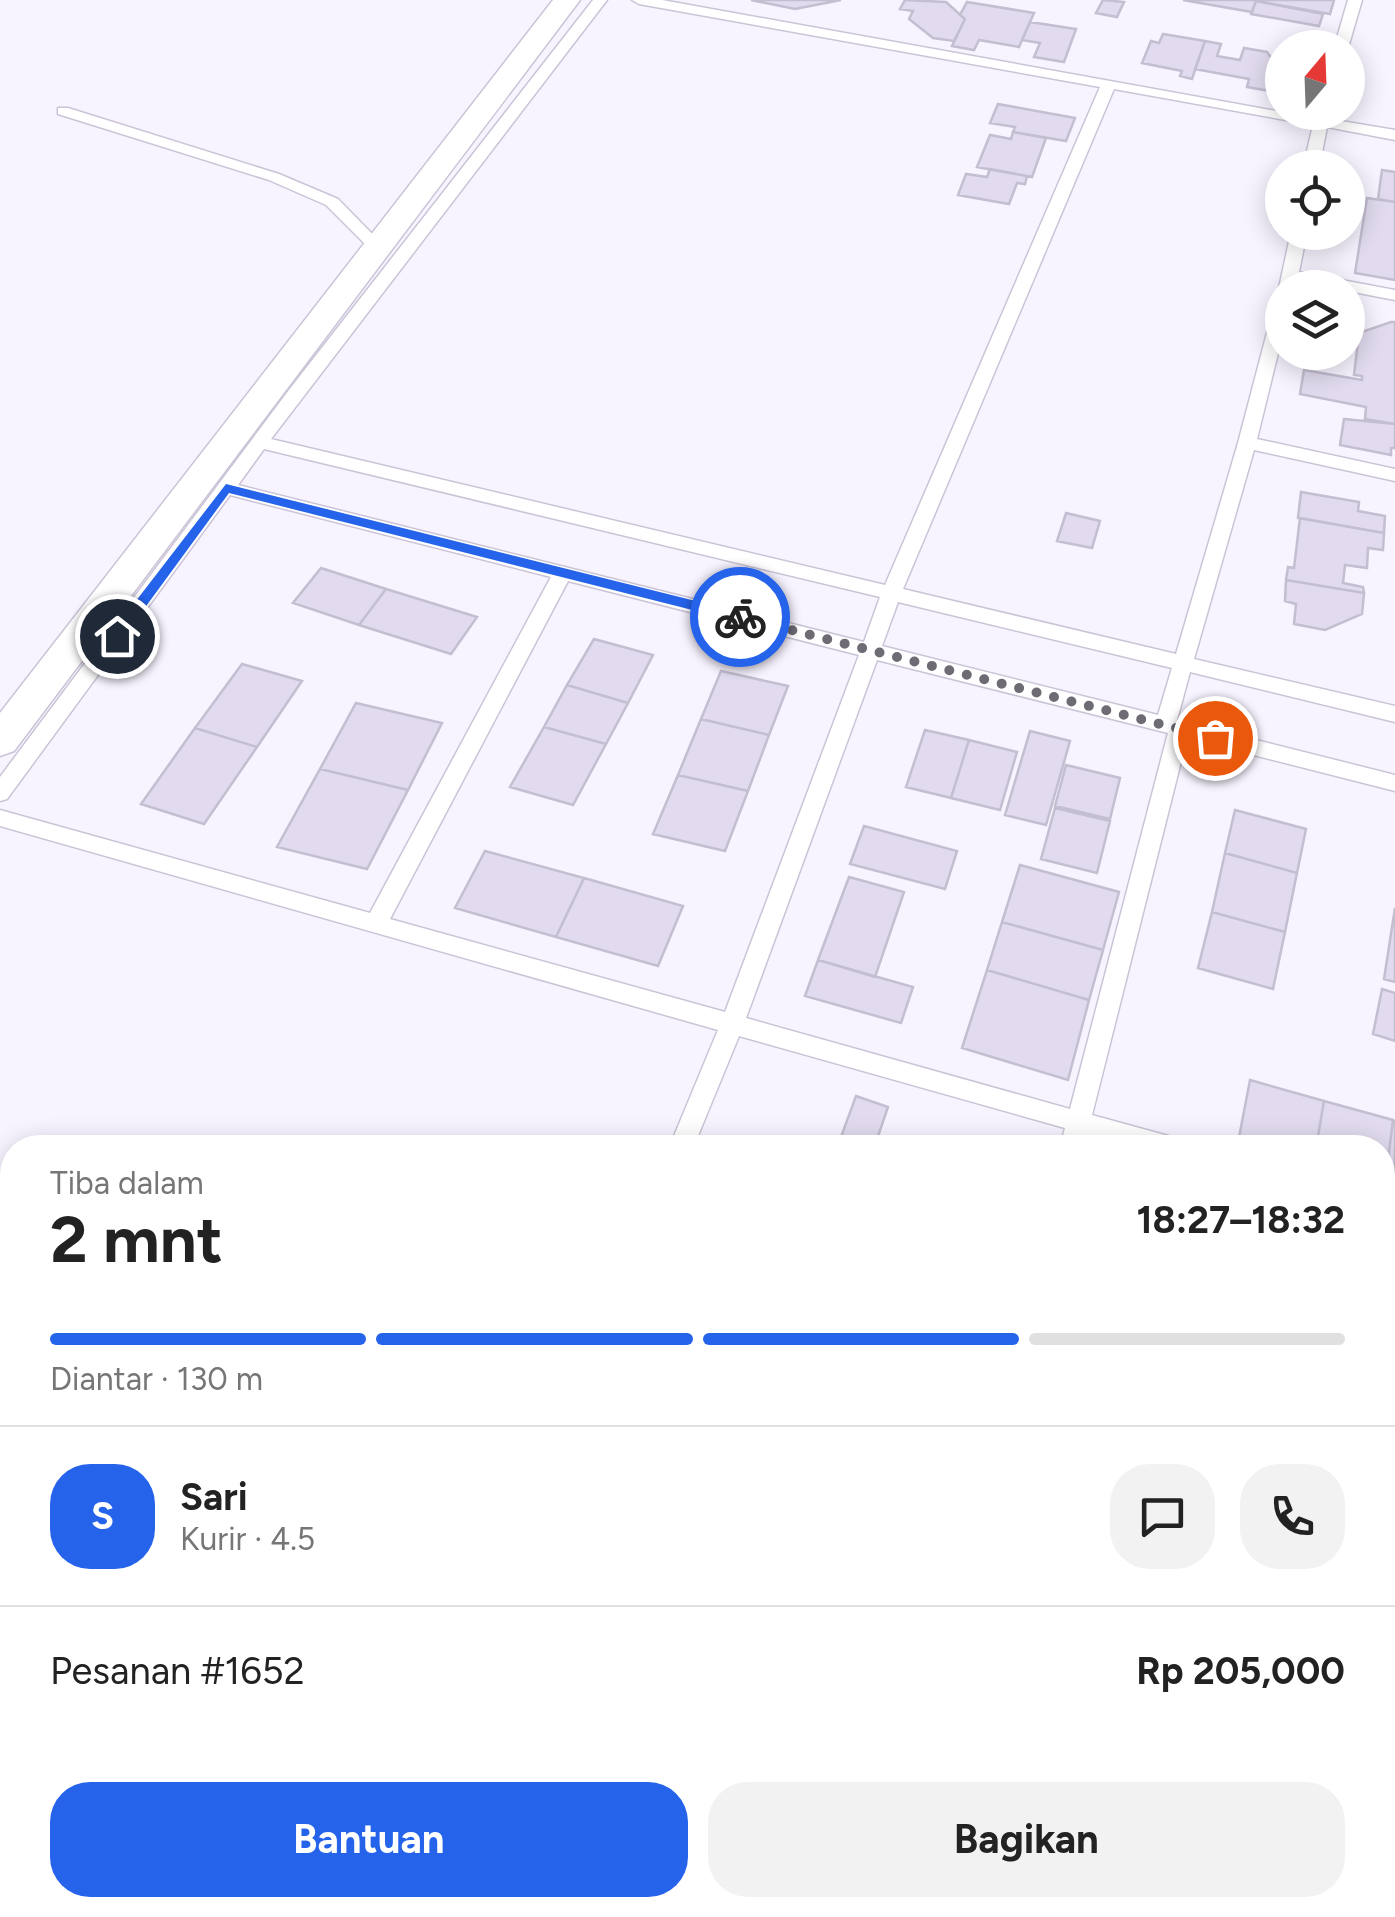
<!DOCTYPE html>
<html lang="id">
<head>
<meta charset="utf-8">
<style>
	body { margin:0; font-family:Figtree,sans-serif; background:#f2f2f2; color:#222; height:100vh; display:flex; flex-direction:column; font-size:38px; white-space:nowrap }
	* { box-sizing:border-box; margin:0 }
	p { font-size:32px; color:#767676 }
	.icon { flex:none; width:55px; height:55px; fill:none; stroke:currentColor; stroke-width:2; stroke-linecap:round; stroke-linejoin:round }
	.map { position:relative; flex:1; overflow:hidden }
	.sheet { position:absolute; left:0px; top:1135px; width:1395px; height:782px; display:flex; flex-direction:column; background:#fff; border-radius:40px 40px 0 0; box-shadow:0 5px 25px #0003 }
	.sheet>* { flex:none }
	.needle { width:65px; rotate:19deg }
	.buttons { position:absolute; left:1265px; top:30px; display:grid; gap:20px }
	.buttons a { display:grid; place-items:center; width:100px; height:100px; border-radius:50%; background:#fff; box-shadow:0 5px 25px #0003; font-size:50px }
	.pin { position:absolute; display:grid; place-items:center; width:85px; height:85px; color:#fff; margin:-42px; border:5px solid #fff; border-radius:50%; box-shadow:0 2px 10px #0007 }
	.courier { position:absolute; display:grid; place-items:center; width:100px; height:100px; margin:-50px; border:8px solid #2563eb; border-radius:50%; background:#fff; color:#222; box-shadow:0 2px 12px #0007 }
	.summary em { font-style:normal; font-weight:700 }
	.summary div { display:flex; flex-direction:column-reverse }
	.summary { display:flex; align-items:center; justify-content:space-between; height:170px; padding:0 50px }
	h1 { font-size:65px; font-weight:700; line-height:75px }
	.bar { display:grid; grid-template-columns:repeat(4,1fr); gap:15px 10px; align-content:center; height:120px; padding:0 50px }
	.bar i { height:12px; border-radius:8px; background:#e0e0e0 }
	.bar .selected { background:#2563eb }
	.bar p { grid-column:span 4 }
	.line { display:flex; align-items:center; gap:25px; padding:0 50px; border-top:2px solid #e0e0e0 }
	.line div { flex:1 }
	.round { display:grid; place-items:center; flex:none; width:105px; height:105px; border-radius:40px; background:#f2f2f2 }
	.primary-button { display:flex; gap:20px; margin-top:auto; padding:20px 50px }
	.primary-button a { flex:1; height:115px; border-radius:40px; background:#2563eb; color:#fff; font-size:40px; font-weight:700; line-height:115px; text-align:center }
	.primary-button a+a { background:#f2f2f2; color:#222 }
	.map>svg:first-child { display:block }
	.building { fill:#e2dbef; stroke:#c4bed1; stroke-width:2.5 }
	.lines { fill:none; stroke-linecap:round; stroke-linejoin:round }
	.lane-casing { stroke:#cbc4d7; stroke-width:3 }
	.street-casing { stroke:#cbc4d7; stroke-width:3 }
	.lane { fill:#fff; fill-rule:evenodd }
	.street { fill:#fff; fill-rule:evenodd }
	.route { fill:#2563eb }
	.done { stroke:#6e6b74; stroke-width:10; stroke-dasharray:0 18 }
</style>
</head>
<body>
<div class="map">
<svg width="1395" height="1917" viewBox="0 0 1395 1917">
	<rect width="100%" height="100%" fill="#f7f3ff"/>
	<path class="building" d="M 751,0 L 841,0 L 795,9 Z
		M 905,0 L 946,2 L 965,19 L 954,41 L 933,38 L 909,19 L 913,11 L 900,9 Z
		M 1103,0 L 1124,2 L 1117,17 L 1096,13 Z
		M 1183,0 L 1334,0 L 1330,14 L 1256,1 L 1252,12 Z
		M 1256,1 L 1323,14 L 1319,26 L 1251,14 Z
		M 967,2 L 1034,13 L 1019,47 L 979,40 L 974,50 L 952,46 L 965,19 L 960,15 Z
		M 1030,22 L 1076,29 L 1064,62 L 1034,57 L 1040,43 L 1022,40 Z
		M 1163,34 L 1205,41 L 1192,79 L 1180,76 L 1182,71 L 1142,63 L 1151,41 L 1159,43 Z
		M 1205,41 L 1221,44 L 1217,56 L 1240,60 L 1244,48 L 1267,52 L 1277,66 L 1270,91 L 1247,87 L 1249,79 L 1195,69 Z
		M 998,104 L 1075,118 L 1066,141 L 1013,132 L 1015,127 L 990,123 Z
		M 1013,132 L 1046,138 L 1032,177 L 977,167 L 990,135 L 1011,139 Z
		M 990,169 L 1027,176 L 1025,184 L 1017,183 L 1009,204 L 958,195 L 966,174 L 987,177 Z
		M 1382,170 L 1395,172 L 1395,202 L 1378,199 Z
		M 1367,198 L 1395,202 L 1395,280 L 1355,273 Z
		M 1391,322 L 1395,322 L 1395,424 L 1365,419 L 1366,407 L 1300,394 L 1304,370 L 1362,380 L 1362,376 L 1354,375 L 1359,333 Z
		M 1344,419 L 1395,424 L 1395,448 L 1391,448 L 1391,455 L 1340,445 Z
		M 1301,492 L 1359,502 L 1358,511 L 1385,516 L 1384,533 L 1298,518 Z
		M 1066,513 L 1100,521 L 1092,548 L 1057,541 Z
		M 1300,518 L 1384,533 L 1383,550 L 1368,548 L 1367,568 L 1345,565 L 1343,583 L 1363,587 L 1364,593 L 1286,580 L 1288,567 L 1294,568 Z
		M 321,568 L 386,589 L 359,625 L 293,603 Z
		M 1286,580 L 1364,593 L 1362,614 L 1325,630 L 1294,624 L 1296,604 L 1285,601 Z
		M 386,589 L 477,617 L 451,654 L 359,625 Z
		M 594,639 L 653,655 L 628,703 L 567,685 Z
		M 242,664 L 302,681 L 257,747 L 195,728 Z
		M 721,671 L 788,686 L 769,735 L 701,719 Z
		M 567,685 L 628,703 L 606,744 L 544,727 Z
		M 356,703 L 442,723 L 408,790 L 320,769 Z
		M 701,719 L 769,735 L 748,791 L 678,775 Z
		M 544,727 L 606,744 L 573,805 L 510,787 Z
		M 195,728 L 257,747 L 204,824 L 141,804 Z
		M 925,730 L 969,740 L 951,798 L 906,787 Z
		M 1030,731 L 1070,741 L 1046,825 L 1005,815 Z
		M 969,740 L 1017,752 L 1000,810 L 951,798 Z
		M 1066,765 L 1120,778 L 1110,819 L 1055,806 Z
		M 320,769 L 408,790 L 367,869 L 277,847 Z
		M 678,775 L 748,791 L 725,851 L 653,834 Z
		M 1055,808 L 1110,821 L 1097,873 L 1041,859 Z
		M 1235,810 L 1306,829 L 1297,873 L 1225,853 Z
		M 864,826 L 957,851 L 945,889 L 850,864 Z
		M 485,851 L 584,878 L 556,937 L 455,908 Z
		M 1225,853 L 1297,873 L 1285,932 L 1212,912 Z
		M 1020,865 L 1119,892 L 1103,950 L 1002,922 Z
		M 849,877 L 904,892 L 875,977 L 818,960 Z
		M 584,878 L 683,906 L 658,966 L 556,937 Z
		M 1395,908 L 1395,982 L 1384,979 Z
		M 1212,912 L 1285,932 L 1273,989 L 1198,968 Z
		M 1002,922 L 1103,950 L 1089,1000 L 987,970 Z
		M 818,960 L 913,987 L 901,1023 L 805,996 Z
		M 987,970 L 1089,1000 L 1068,1080 L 962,1048 Z
		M 1382,989 L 1395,993 L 1395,1041 L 1373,1034 Z
		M 1250,1080 L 1324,1101 L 1316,1148 L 1237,1148 Z
		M 856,1096 L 888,1107 L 874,1148 L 837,1148 Z
		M 1324,1101 L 1393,1120 L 1383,1199 L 1382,1148 L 1316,1148 Z
		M 1393,1120 L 1395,1121 L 1395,1203 L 1383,1199 Z
		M 12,1245 L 12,1300 L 0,1295 L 0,1264 Z
		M 1382,1303 L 1395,1306 L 1395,1365 L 1382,1361 Z
		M 1382,1361 L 1395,1365 L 1395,1415 L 1382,1411 Z
		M 1382,1411 L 1395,1415 L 1395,1486 L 1382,1482 Z
		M 1382,1482 L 1395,1486 L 1395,1569 L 1382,1566 Z"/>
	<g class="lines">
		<defs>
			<path id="lane" d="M 593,0 L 607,0 L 271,439 L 885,585 L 1100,87 L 639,4 L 632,0 L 662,0 L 1282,112 L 1315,116 L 1315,112 L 1330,112 L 1329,119 L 1395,130 L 1395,140 L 1327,127 L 1319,168 L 1303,168 L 1313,125 L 1114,89 L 903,589 L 1176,654 L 1238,443 L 1274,306 L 1282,301 L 1282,337 L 1257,439 L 1395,469 L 1395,481 L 1254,450 L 1194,659 L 1395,706 L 1395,722 L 1190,672 L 1177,720 L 1395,775 L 1395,791 L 1187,738 L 1092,1115 L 1172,1137 L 1181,1140 L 1184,1148 L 1132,1148 L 1087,1135 L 1084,1148 L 1060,1148 L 1065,1128 L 739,1036 L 693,1148 L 669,1148 L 718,1030 L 0,826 L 0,810 L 370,913 L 551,577 L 230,495 L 7,799 L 0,801 L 0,777 L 289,390 ZM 264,449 L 880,597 L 864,642 L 238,485 ZM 568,581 L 859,655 L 725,1012 L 390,919 ZM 898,602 L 1172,668 L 1158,715 L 882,646 ZM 877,660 L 1168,733 L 1070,1109 L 746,1018 Z
				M 1348,0 L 1362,0 L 1348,48 L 1334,48 Z
				M 58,108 L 68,108 L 279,174 L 338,199 L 385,247 L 371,250 L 326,205 L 269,180 L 58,114 Z
				M 1291,232 L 1307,232 L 1299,272 L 1395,290 L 1395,300 L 1348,291 L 1348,288 L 1297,281 L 1295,288 L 1282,288 L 1281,292 L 1279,288 Z
				M 1382,1200 L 1395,1204 L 1395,1226 L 1382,1222 Z
				M 0,1378 L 12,1382 L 12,1408 L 0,1404 Z
				M 1382,1846 L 1395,1850 L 1395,1880 L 1382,1876 Z"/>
			<path id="street" d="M 553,0 L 580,0 L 14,751 L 0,756 L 0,713 Z"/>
		</defs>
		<use href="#lane" class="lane-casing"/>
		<use href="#street" class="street-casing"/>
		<use href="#lane" class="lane"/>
		<use href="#street" class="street"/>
	</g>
	<path class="route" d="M 226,484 L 740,612 L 747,617 L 740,622 L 229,493 L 122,639 L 112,639 L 112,632 Z"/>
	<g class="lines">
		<path class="done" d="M 740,617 L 1215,738"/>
	</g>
</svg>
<div class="buttons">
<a><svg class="needle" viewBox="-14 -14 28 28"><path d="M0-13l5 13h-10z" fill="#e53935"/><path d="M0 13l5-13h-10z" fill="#767676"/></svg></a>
<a><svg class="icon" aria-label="locate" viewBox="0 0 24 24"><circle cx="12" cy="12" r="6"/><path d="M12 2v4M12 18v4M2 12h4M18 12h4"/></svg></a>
<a><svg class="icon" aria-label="layers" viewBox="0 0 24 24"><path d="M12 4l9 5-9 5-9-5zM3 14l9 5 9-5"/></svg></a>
</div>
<div class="pin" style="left:1215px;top:738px;background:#ea580c"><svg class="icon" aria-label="bag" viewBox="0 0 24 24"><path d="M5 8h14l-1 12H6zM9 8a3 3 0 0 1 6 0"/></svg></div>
<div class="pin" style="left:117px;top:636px;background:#1f2937"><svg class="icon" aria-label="home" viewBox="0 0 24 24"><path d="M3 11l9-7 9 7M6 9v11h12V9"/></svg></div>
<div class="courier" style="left:740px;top:617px"><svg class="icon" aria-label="bike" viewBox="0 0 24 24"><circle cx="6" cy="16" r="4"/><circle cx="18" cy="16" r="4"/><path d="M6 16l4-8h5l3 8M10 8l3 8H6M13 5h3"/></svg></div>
<section class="sheet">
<div class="summary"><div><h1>2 mnt</h1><p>Tiba dalam</p></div><em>18:27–18:32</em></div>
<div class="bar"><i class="selected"></i><i class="selected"></i><i class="selected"></i><i></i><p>Diantar · 130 m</p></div>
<div class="line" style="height:180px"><b class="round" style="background:#2563eb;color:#fff">S</b><div><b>Sari</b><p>Kurir · 4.5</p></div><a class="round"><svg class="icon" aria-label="chat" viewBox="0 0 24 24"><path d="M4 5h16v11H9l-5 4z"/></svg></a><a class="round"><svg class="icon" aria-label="phone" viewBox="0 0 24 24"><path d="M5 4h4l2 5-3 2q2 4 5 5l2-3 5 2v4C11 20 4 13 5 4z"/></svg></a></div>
<div class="line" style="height:130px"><div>Pesanan #1652</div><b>Rp 205,000</b></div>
<div class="primary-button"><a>Bantuan</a><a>Bagikan</a></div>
</section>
</div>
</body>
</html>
